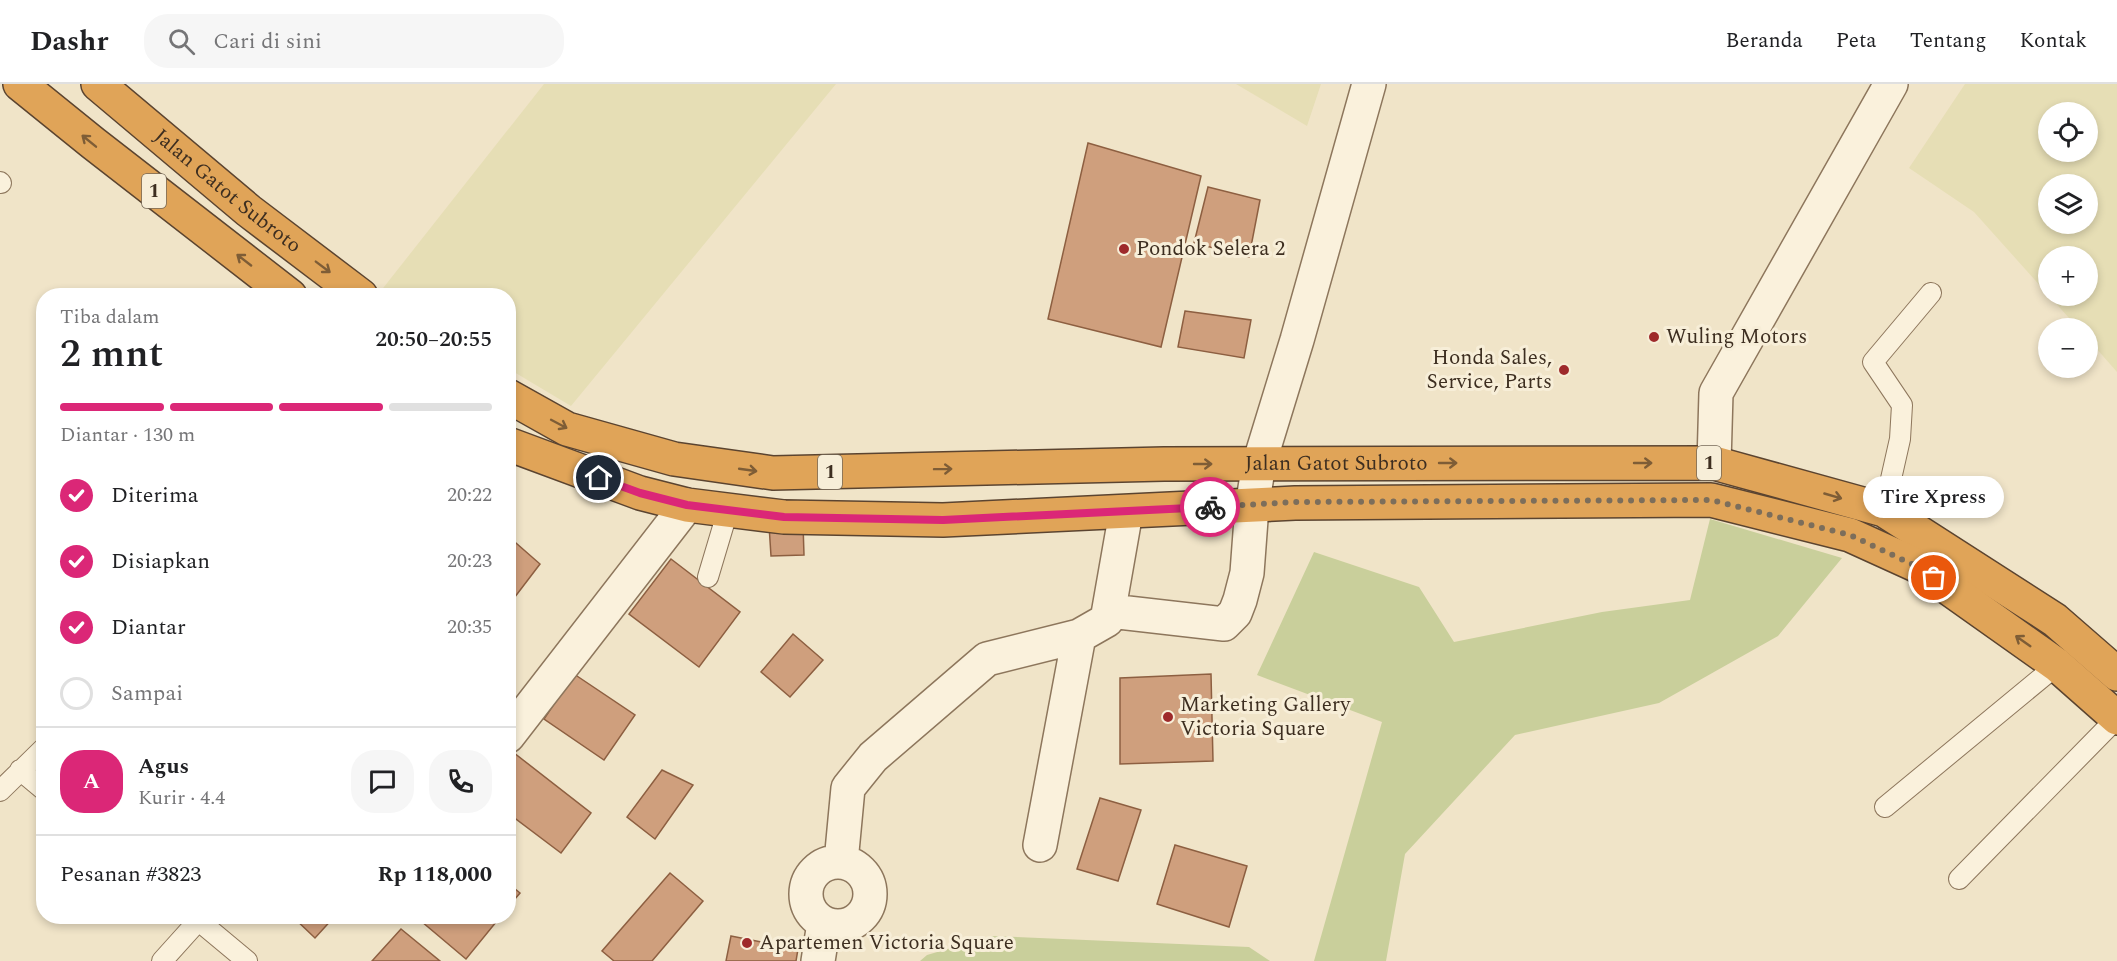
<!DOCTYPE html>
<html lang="id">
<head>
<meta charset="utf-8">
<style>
	body { margin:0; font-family:Spectral,serif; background:#f6f6f6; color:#202124; height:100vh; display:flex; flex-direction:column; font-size:22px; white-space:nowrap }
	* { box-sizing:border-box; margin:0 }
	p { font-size:20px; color:#757577 }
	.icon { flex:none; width:33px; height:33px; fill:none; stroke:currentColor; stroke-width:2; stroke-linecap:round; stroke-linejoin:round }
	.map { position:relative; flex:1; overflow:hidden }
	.drawer { position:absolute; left:36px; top:204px; width:480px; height:636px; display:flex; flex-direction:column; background:#fff; border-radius:24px; box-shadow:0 3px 9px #0003 }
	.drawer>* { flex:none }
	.controls { position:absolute; left:2038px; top:18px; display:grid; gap:12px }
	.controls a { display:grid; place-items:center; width:60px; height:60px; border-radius:50%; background:#fff; box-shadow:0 3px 9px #0003; font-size:30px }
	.pin { position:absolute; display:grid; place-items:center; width:51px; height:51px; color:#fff; margin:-26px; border:3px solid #fff; border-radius:50%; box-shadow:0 2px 6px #0007 }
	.courier { position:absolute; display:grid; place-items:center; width:60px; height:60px; margin:-30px; border:4px solid #db2777; border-radius:50%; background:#fff; color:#222; box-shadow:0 2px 8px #0007 }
	.bubble { position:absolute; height:42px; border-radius:21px; background:#fff; box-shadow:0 3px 9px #0003; font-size:20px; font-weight:600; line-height:42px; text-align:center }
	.head em { font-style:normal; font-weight:600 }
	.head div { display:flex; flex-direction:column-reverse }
	.head { display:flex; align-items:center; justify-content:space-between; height:102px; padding:0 24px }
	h1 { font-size:39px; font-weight:600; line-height:45px }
	.bar { display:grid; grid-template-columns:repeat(4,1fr); gap:9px 6px; align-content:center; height:72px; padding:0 24px }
	.bar i { height:8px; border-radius:4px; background:#e0e0e0 }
	.bar .current { background:#db2777 }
	.bar p { grid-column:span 4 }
	.line { display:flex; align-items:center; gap:15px; padding:0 24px; border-top:2px solid #e0e0e0 }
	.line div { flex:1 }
	.round { display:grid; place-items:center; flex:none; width:63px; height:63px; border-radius:24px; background:#f6f6f6 }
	ol { padding:0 24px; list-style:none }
	li { display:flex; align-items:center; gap:18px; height:66px }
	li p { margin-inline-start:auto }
	li .icon { padding:6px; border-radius:50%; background:#db2777; color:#fff; stroke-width:4 }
	li:last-child { color:#757577 }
	li i { width:33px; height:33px; border:3px solid #e0e0e0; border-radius:50% }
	header { display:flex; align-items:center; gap:36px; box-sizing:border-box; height:84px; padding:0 30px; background:#fff; border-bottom:2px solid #e0e0e0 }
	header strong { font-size:28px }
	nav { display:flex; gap:33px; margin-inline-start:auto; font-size:21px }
	.search { width:420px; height:54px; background:#f6f6f6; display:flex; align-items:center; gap:15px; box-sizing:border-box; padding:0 21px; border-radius:24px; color:#757577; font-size:22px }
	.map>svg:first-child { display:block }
	.farmland { fill:#e6deb5; fill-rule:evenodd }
	.green { fill:#c9cf9b }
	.building { fill:#cf9f7d; stroke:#8d5f41; stroke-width:1.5 }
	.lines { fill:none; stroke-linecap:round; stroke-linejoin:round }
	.lane-casing { stroke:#8d765c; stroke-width:22 }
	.street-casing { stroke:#8d765c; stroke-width:36 }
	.highway-casing { stroke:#5b4430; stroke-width:36 }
	.lane { stroke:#faf1dc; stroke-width:20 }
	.street { stroke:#faf1dc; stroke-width:33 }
	.highway { stroke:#e0a458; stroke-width:33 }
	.oneway { stroke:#7e5d36 }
	.done { stroke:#7c6e5b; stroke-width:6; stroke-dasharray:0 10.8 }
	.route { stroke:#db2777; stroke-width:8 }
	.poi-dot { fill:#9e2a2b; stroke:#f7eed8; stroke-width:2 }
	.labels { text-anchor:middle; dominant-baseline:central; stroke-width:6; stroke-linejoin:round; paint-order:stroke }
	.shield { fill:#f7eed8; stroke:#756857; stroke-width:1.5 }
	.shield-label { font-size:20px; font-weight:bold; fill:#3d2e20 }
	.street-label { font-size:21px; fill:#3d2e20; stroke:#f7eed8 }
	.poi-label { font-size:21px; fill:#3d2e20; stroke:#f7eed8; text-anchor:start }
</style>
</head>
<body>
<header>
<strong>Dashr</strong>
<div class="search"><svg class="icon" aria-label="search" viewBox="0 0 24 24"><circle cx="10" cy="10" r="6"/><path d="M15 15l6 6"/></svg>Cari di sini</div>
<nav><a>Beranda</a><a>Peta</a><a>Tentang</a><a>Kontak</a></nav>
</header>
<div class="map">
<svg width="2117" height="877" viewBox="0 0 2117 877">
	<rect width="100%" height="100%" fill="#f0e4c8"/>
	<path class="farmland" d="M 544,0 L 836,0 L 571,322 L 509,285 L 508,212 L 386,212 L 380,208 Z
		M 1236,0 L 1321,0 L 1307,42 Z
		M 1965,0 L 2117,0 L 2117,288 L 2088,255 L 2088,244 L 2078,244 L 1974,128 L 1909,84 ZM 2049,28 L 2088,28 L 2088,68 L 2049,68 ZM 2049,100 L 2088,100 L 2088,140 L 2049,140 ZM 2088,172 L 2088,212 L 2049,212 L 2049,172 Z"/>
	<path class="green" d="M 1710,435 L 1842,474 L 1778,552 L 1659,619 L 1515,651 L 1405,770 L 1386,877 L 1314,877 L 1382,638 L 1257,591 L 1314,468 L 1419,503 L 1454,558 L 1602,528 L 1690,516 Z
		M 992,852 L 1249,863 L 1270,877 L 920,877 L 927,871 Z"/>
	<path class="building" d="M 1088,59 L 1201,92 L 1161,263 L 1048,235 Z
		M 1208,103 L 1260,116 L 1249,173 L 1194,159 Z
		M 1185,227 L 1251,236 L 1244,274 L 1178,263 Z
		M 803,440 L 804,471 L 771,472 L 769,441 Z
		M 508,452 L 540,480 L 508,522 Z
		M 671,475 L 740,528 L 699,583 L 629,530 Z
		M 793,550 L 823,576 L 790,613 L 761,588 Z
		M 574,590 L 635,631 L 604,676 L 544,635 Z
		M 1211,590 L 1213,677 L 1120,680 L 1120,594 Z
		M 509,665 L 591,729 L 561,769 L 508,729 Z
		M 662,686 L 693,701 L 655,755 L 627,733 Z
		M 1100,714 L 1141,726 L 1118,797 L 1077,785 Z
		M 1175,761 L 1247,782 L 1229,843 L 1157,820 Z
		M 670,789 L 703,817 L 652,877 L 614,877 L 602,867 Z
		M 508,799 L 520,809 L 508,823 Z
		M 292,832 L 335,832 L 315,854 Z
		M 415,832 L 501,832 L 466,875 Z
		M 401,845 L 440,877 L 372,877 Z
		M 731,852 L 798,865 L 796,877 L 726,877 Z"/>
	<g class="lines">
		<defs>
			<path id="lane" d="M 0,98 L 1,99
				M 1884,426 L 1900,355 L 1902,321 L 1873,278 L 1931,209
				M 708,493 L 728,426
				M 20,686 L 44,706
				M 0,707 L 44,664
				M 1885,723 L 2057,581
				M 1959,795 L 2117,634
				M 193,832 L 247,877
				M 162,877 L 198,837"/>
			<path id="street" d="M 1714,379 L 1716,309 L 1891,0
				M 1110,527 L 1224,540 L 1235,529 L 1240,516 L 1247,489 L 1252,422 L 1259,380 L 1297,256 L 1369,0
				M 508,652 L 687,421
				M 1040,761 L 1079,552
				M 841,778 L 848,704 L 873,673 L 987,575 L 1079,552 L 1107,536 L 1126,428
				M806 810a32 32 0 1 1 64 0a32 32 0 1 1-64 0Z
				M 818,877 L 824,839"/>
			<g id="highway">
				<path d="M 20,0 L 93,59 L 290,212"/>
				<path id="s1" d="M 98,0 L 249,127 L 361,212"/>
				<path id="s2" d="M 508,312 L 567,345 L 674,375 L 773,389 L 1164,380 L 1714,379 L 1884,426 L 2055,536 L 2117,590"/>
				<path d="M 508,360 L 640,409 L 687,421 L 784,433 L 943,436 L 1295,419 L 1711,416 L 1850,451 L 1916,481 L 2057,581 L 2117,634"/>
			</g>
		</defs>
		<use href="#lane" class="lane-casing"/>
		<use href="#street" class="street-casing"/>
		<use href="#highway" class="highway-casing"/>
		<use href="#lane" class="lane"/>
		<use href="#street" class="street"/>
		<use href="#highway" class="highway"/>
	</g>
	<defs><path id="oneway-shaft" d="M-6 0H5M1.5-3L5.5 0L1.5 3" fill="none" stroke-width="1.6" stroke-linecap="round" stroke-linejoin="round" transform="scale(1.5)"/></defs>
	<g class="oneway">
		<use href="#oneway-shaft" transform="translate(89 57) rotate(-141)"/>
		<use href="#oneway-shaft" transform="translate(244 176) rotate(-142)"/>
		<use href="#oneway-shaft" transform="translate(323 183) rotate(37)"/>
		<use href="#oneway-shaft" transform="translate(559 340) rotate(28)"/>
		<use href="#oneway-shaft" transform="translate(1448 379)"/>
		<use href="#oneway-shaft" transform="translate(1643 379)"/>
		<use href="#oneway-shaft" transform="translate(1203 380)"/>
		<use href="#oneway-shaft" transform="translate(943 385) rotate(-1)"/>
		<use href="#oneway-shaft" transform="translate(748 386) rotate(8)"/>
		<use href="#oneway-shaft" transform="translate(1833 412) rotate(16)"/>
		<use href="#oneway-shaft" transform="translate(2023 557) rotate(-145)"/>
	</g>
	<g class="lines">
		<path class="done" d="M 1210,423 L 1295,418 L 1711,416 L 1850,451 L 1916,482 L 1934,494"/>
		<path class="route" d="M 599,394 L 640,409 L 687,421 L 784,433 L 943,436 L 1210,423"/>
	</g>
	<g class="poi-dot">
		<circle cx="1124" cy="165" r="6"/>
		<circle cx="1654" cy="253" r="6"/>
		<circle cx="1564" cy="286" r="6"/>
		<circle cx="1168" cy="633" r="6"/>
		<circle cx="747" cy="859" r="6"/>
	</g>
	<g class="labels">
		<g class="shield">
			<rect x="142" y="90" width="24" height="34" rx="4.5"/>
			<rect x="1697" y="362" width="24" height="34" rx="4.5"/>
			<rect x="818" y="371" width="24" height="34" rx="4.5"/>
		</g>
		<g class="shield-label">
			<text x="154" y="107">1</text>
			<text x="1709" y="379">1</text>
			<text x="830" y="388">1</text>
		</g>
		<g class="street-label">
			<text stroke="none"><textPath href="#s1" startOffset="168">Jalan Gatot Subroto</textPath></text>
			<text stroke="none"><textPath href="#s2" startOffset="842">Jalan Gatot Subroto</textPath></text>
		</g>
		<g class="poi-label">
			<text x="1136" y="165">Pondok Selera 2</text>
			<text x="1666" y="253">Wuling Motors</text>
			<text x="1552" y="274" text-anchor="end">Honda Sales,<tspan x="1552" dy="24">Service, Parts</tspan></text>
			<text x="1180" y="621">Marketing Gallery<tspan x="1180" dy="24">Victoria Square</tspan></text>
			<text x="759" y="859">Apartemen Victoria Square</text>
		</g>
	</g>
</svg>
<div class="controls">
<a><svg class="icon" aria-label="locate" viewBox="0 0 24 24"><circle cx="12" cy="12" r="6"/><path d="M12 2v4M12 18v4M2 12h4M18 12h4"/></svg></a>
<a><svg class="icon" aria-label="layers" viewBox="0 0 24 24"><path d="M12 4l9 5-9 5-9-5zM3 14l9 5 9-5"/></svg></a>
<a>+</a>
<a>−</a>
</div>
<div class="pin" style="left:1934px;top:494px;background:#ea580c"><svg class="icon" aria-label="bag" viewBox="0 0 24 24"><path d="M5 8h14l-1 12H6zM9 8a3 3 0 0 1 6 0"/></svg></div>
<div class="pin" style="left:599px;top:394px;background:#1f2937"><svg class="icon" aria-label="home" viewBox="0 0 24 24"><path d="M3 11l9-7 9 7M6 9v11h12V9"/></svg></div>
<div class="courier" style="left:1210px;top:423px"><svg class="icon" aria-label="bike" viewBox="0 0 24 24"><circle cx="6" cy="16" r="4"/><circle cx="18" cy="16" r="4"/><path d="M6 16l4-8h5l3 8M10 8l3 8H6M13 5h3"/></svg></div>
<div class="bubble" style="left:1863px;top:392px;width:141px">Tire Xpress</div>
<section class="drawer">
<div class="head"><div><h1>2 mnt</h1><p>Tiba dalam</p></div><em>20:50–20:55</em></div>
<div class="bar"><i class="current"></i><i class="current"></i><i class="current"></i><i></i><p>Diantar · 130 m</p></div>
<ol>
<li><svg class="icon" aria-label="check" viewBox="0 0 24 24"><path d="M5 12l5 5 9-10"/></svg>Diterima<p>20:22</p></li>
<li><svg class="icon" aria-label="check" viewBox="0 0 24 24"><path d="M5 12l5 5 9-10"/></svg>Disiapkan<p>20:23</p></li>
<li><svg class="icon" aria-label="check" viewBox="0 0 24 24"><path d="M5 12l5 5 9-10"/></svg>Diantar<p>20:35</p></li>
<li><i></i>Sampai</li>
</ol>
<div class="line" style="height:108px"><b class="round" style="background:#db2777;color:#fff">A</b><div><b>Agus</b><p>Kurir · 4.4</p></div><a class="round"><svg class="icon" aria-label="chat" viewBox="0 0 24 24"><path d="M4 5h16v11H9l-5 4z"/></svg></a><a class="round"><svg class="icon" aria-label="phone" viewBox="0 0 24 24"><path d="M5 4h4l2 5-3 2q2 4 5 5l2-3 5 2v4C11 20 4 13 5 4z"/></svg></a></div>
<div class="line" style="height:78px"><div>Pesanan #3823</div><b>Rp 118,000</b></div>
</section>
</div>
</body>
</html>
